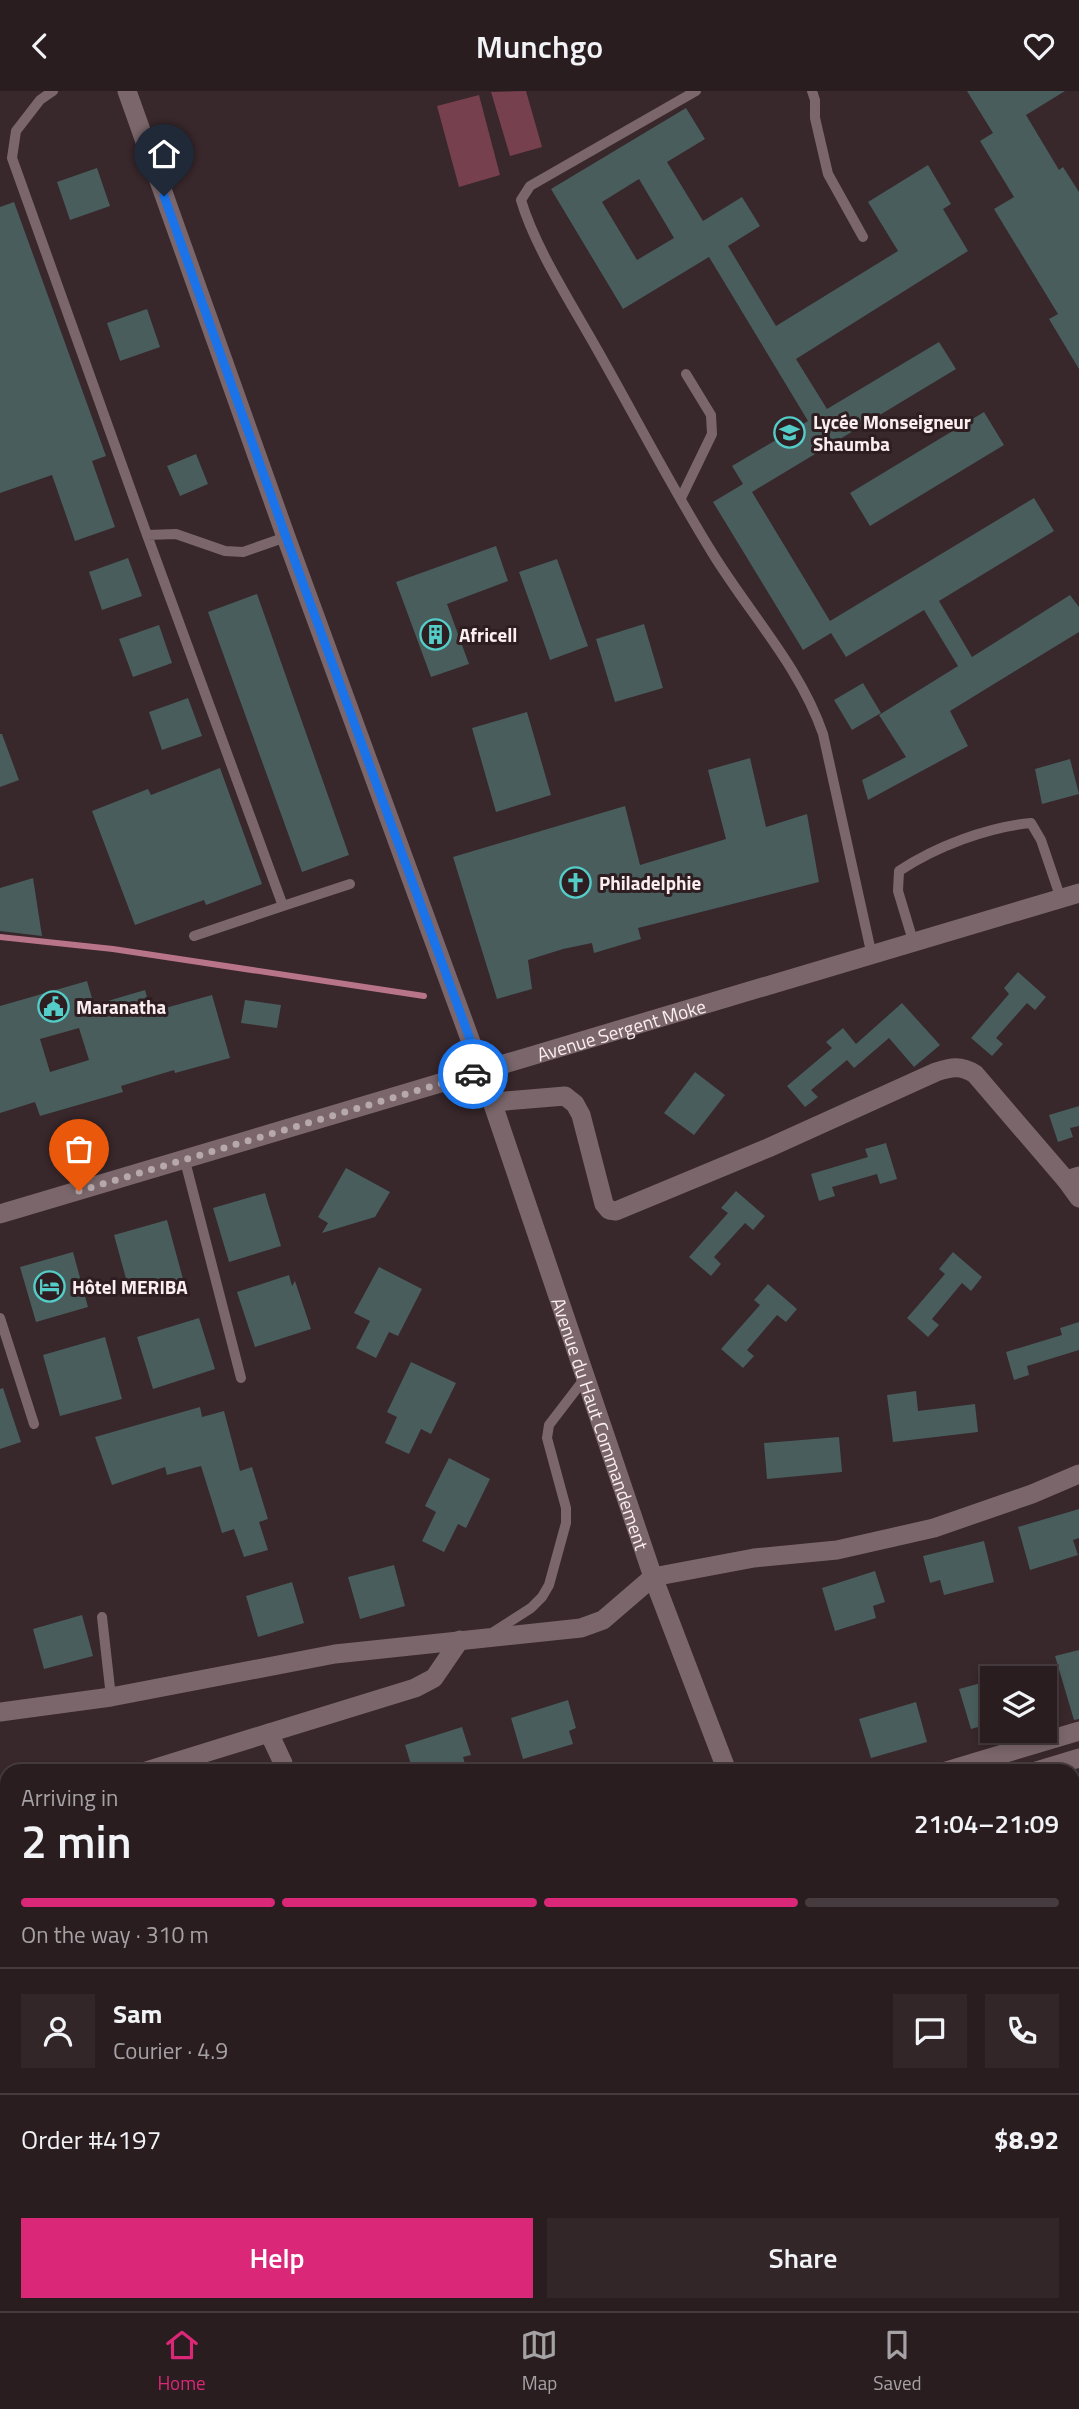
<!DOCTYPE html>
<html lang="en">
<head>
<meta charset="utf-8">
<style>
	body { margin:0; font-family:"Titillium Web",sans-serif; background:#322629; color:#f1f3f6; height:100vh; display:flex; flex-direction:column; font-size:26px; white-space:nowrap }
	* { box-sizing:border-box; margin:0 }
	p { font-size:23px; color:#a5a2a5 }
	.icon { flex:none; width:38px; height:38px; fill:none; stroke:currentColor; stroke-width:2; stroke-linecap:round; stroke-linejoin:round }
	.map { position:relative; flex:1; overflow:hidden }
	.details { position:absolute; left:0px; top:1673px; width:1080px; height:548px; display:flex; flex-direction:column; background:#2a1d20; border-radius:21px 21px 0 0; box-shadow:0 4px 10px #0003,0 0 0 2px #463b3e }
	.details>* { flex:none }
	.tools { position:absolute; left:980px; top:1575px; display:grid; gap:14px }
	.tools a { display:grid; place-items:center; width:77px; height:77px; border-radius:0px; background:#2a1d20; box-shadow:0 4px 10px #0003,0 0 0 2px #463b3e; font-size:35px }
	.pin { position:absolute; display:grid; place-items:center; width:60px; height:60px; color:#fff; margin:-72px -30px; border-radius:50% 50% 50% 0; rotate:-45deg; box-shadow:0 0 7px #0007 }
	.pin .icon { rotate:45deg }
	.courier { position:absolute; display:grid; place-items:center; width:70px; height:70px; margin:-35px; border:5px solid #1a73e8; border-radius:50%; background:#fff; color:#222; box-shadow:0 2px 9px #0007 }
	.head em { font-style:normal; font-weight:600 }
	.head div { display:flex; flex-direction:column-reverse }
	.head { display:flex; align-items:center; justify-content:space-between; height:119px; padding:0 21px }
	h1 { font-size:46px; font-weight:600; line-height:52px }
	.bar { display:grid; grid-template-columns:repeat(4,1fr); gap:10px 7px; align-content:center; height:84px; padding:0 21px }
	.bar i { height:9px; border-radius:5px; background:#463b3e }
	.bar .current { background:#db2777 }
	.bar p { grid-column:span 4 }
	.line { display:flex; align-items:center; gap:18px; padding:0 21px; border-top:2px solid #463b3e }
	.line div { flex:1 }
	.round { display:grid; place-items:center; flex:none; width:74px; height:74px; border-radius:0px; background:#322629 }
	.action { display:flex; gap:14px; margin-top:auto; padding:14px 21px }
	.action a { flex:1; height:80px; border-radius:0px; background:#db2777; color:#fff; font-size:28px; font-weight:600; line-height:80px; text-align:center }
	.action a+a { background:#322629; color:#f1f3f6 }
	header { display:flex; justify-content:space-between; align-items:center; height:91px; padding:0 21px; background:#2a1d20; font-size:32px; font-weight:600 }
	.tab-bar { display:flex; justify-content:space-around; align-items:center; height:98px; border-top:2px solid #463b3e; background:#2a1d20; font-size:19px; color:#a5a2a5 }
	.tab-bar a { display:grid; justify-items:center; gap:4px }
	.tab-bar .current { color:#db2777 }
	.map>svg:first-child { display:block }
	.garden { fill:#77404e }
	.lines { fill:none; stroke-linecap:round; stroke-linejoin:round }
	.stream { stroke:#b87488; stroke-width:6 }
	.building { fill:#485d5c; fill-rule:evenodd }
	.service { stroke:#7b676b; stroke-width:10 }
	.minor { stroke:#7b676b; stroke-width:19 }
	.tertiary { stroke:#7b676b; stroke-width:19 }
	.secondary { stroke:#7b676b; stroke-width:19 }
	.done { stroke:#b6a8ab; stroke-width:7; stroke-dasharray:0 12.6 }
	.route { stroke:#1a73e8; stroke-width:9 }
	.labels { text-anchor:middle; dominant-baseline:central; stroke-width:6; stroke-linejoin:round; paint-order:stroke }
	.poi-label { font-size:19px; font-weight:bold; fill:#faeef0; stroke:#2e1e21; text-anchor:start }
	.street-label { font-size:19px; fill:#faeef0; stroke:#2e1e21 }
</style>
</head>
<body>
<header><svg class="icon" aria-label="back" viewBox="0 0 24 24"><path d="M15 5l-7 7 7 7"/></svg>Munchgo<svg class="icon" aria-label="heart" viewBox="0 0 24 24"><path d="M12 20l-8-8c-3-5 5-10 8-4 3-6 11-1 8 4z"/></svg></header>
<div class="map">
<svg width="1079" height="2220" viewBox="0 0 1079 2220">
	<rect width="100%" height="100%" fill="#38272b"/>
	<path class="garden" d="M 526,0 L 542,56 L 510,65 L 491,1 Z
		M 479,4 L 500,84 L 459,96 L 437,15 Z"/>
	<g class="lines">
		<path class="stream" d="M 0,846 L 113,858 L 424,905"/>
	</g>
	<path class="building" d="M 967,0 L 1065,0 L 1026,24 L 1059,79 L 1063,76 L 1079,101 L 1079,278 L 1049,228 L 1058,223 L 994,118 L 1014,106 L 980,50 L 993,42 Z
		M 686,17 L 705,48 L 667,71 L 703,130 L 742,106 L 760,135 L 728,155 L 776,235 L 898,160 L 868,111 L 928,74 L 951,113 L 943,118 L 968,160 L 796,268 L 827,318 L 939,251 L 956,278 L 752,401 L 830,530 L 1034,407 L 1054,440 L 939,510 L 972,566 L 1070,504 L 1079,516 L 1079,541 L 950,620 L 968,655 L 868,709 L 862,689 L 906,666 L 879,624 L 958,575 L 924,519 L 846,566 L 831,542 L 803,559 L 713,411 L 743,393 L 732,375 L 808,330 L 709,166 L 623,218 L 551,98 ZM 639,88 L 674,147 L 637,169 L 602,111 Z
		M 97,77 L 110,115 L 70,129 L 57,91 Z
		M 14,111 L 106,365 L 92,370 L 115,436 L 75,450 L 52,384 L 0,402 L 0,116 Z
		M 147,218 L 160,256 L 120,270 L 107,232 Z
		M 984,321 L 1004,354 L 870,435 L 850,402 Z
		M 196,363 L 208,393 L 180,405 L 167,375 Z
		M 496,455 L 508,490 L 447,513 L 469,573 L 431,586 L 396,491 Z
		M 128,467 L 142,505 L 102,519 L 89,481 Z
		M 557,468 L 588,555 L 550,569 L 519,481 Z
		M 257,503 L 349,764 L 302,781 L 208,521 Z
		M 644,533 L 663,597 L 615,611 L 596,548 Z
		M 159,534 L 172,572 L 133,586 L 119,548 Z
		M 863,592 L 881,622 L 852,639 L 834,609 Z
		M 188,607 L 202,645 L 162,659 L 149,621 Z
		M 527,621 L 551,704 L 496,721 L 472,637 Z
		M 0,643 L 2,643 L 19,689 L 0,696 Z
		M 750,667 L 766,736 L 807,723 L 819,791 L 638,837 L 641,848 L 594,862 L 592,852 L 563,858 L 528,869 L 532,898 L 497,908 L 453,766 L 625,715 L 640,774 L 726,748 L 708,679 Z
		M 1070,668 L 1079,703 L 1042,713 L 1035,678 Z
		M 220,677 L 262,793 L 206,814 L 204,809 L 135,834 L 92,720 L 148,698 L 151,704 Z
		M 33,787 L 42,845 L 0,840 L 0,797 Z
		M 1018,881 L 1046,906 L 1035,919 L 1027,912 L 996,947 L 1003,953 L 992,965 L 971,947 L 1009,903 L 1004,897 Z
		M 87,890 L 94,914 L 145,899 L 151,921 L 212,904 L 230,967 L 175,982 L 174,979 L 121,995 L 123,1001 L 40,1025 L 35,1011 L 0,1022 L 0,915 ZM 79,937 L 89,969 L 50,981 L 40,948 Z
		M 245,909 L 281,914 L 277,937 L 241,932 Z
		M 902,912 L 940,954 L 914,976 L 889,947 L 854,977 L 847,969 L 811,999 L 818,1006 L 805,1016 L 787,995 L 832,957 L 826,951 L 843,937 L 856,953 Z
		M 695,981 L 725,1004 L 694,1044 L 664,1022 Z
		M 1079,1015 L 1079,1035 L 1070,1037 L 1073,1046 L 1058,1051 L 1049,1024 Z
		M 886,1052 L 897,1088 L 880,1093 L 877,1083 L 832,1096 L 835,1105 L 819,1110 L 811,1083 L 868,1066 L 865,1058 Z
		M 346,1077 L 390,1101 L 375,1126 L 322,1142 L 328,1132 L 318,1126 Z
		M 736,1100 L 765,1125 L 753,1139 L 745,1132 L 714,1166 L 721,1173 L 711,1185 L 689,1166 L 728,1122 L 721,1117 Z
		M 265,1102 L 281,1155 L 229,1171 L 213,1117 Z
		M 167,1129 L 183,1188 L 130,1202 L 114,1144 Z
		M 73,1161 L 88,1216 L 36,1231 L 20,1176 Z
		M 953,1161 L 982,1186 L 971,1200 L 962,1192 L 932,1228 L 939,1234 L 928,1246 L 907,1227 L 945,1183 L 939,1178 Z
		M 379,1176 L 422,1198 L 398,1245 L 389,1241 L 376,1267 L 356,1257 L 370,1230 L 354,1222 Z
		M 289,1184 L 292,1195 L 295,1190 L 311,1238 L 255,1256 L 237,1201 Z
		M 768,1193 L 797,1218 L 786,1231 L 777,1224 L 747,1259 L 754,1265 L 743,1277 L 721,1258 L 760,1214 L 754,1209 Z
		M 199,1227 L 215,1278 L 153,1298 L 137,1246 Z
		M 1079,1231 L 1079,1259 L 1027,1275 L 1029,1284 L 1014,1289 L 1006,1261 L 1062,1244 L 1060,1237 Z
		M 105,1246 L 122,1308 L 60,1325 L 43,1264 Z
		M 411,1271 L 456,1292 L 431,1343 L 421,1338 L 409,1363 L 385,1352 L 397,1326 L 387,1321 Z
		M 3,1297 L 21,1351 L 0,1358 L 0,1298 Z
		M 916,1300 L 918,1320 L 975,1313 L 978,1341 L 893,1351 L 887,1304 Z
		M 200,1316 L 202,1326 L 224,1320 L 240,1380 L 252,1376 L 268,1428 L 259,1431 L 268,1459 L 244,1466 L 234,1438 L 222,1442 L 201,1375 L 167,1384 L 165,1376 L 112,1394 L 95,1346 Z
		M 839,1346 L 842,1381 L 767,1388 L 764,1352 Z
		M 449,1367 L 490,1388 L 466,1437 L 458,1433 L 444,1461 L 422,1450 L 436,1421 L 425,1415 Z
		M 1079,1418 L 1079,1447 L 1073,1449 L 1078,1464 L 1030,1479 L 1018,1436 Z
		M 984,1450 L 994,1491 L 944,1504 L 940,1489 L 930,1492 L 923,1465 Z
		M 394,1474 L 405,1515 L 360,1528 L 348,1486 Z
		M 875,1480 L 885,1511 L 873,1515 L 876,1527 L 835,1540 L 822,1497 Z
		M 292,1491 L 304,1532 L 258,1546 L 246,1505 Z
		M 82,1524 L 93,1565 L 44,1578 L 33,1538 Z
		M 1079,1559 L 1079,1628 L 1074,1629 L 1055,1565 Z
		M 992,1589 L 992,1632 L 971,1638 L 959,1598 Z
		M 568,1609 L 576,1637 L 569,1640 L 573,1653 L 523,1668 L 511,1627 Z
		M 916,1611 L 927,1651 L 871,1667 L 859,1628 Z
		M 462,1636 L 471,1664 L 463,1666 L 467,1680 L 413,1680 L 405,1654 Z"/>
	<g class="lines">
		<path class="service" d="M 53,0 L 40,9 L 16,40 L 12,67 L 147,444
			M 696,0 L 530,95 L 521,109 C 535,157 573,215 598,260 C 636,327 672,397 713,463 C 750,523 800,576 823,643 L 872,865
			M 812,0 L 815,9 L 815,27 L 828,83 L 863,146
			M 681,407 L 712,343 L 711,324 L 686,283
			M 283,815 L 350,793
			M 194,845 L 283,815 L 147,444 L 176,443 L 225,460 L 243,461 L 286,446
			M 914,853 L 898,800 L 899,780 C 935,756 987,736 1031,732 L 1041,749 L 1061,808
			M 185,1070 L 241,1287
			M 0,1227 L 34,1333
			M 102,1526 L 111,1606
			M 492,1542 L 531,1517 L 542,1506 L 549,1494 L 566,1432 L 566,1417 L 547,1347 L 549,1334 L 585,1287"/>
		<g class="minor">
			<path id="s1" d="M 482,981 L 653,1486 L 727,1680"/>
			<path d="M 494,1011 L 565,1005 L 575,1013 L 581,1024 L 604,1113 L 609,1119 L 616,1120 L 768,1057 L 936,981 C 951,976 961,974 975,983 L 1066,1089 L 1079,1085"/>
			<path d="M 1066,1089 L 1079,1107"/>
			<path d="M 0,1621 L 111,1606 L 335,1563 L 581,1537 L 603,1529 L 653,1486 L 754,1467 L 837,1459 L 934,1437 L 1032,1403 L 1079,1383"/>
			<path d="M 269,1642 L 283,1672 L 284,1680"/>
			<path d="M 146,1680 L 415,1597 L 434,1587 L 460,1549"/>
			<path d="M 946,1680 L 1079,1640"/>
			<path d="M 1036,1680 L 1079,1667"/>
			<path d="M 0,1724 L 7,1721"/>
			<path d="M 1073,1896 L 1079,1898"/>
			<path d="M 0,1982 L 7,1980"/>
			<path d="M 1073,1982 L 1079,1980"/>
			<path d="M 269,2220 L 290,2214"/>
			<path d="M 411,2220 L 411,2214"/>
		</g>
		<path class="tertiary" d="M 127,0 L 286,446 L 482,981"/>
		<path class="secondary" id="s2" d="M 0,1123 L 1079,802"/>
	</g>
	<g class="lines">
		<path class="done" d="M 79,1100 L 473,983"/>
		<path class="route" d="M 164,105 L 286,446 L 482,981 L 473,983"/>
	</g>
	<defs>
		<symbol id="school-ring" viewBox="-11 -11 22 22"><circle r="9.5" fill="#2e1e21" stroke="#54cdc8" stroke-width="1.5"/><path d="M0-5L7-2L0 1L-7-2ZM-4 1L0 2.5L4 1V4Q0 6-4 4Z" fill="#54cdc8"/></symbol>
		<symbol id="building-ring" viewBox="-11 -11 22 22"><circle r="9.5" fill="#2e1e21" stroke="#54cdc8" stroke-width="1.5"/><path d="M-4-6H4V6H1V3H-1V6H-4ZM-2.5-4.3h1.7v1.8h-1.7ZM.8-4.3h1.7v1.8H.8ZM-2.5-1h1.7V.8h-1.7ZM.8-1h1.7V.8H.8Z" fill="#54cdc8"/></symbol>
		<symbol id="church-ring" viewBox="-11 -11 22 22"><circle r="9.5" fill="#2e1e21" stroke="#54cdc8" stroke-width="1.5"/><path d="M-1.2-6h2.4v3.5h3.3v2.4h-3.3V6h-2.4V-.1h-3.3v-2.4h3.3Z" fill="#54cdc8"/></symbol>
		<symbol id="civic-ring" viewBox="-11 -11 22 22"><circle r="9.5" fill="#2e1e21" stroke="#54cdc8" stroke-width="1.5"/><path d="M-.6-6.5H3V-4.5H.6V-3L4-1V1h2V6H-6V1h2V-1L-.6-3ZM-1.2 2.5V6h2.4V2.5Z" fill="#54cdc8"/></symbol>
		<symbol id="hotel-ring" viewBox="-11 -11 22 22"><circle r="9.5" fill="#2e1e21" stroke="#54cdc8" stroke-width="1.5"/><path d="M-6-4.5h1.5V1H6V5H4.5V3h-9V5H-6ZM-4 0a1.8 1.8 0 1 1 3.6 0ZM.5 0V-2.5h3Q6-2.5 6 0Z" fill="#54cdc8"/></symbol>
	</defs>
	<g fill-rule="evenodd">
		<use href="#school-ring" x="772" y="324" width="35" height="35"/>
		<use href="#building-ring" x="418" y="526" width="35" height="35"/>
		<use href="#church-ring" x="558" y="774" width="35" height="35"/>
		<use href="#civic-ring" x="36" y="898" width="35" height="35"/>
		<use href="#hotel-ring" x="32" y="1178" width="35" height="35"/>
	</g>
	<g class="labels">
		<g class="poi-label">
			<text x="813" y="330">Lycée Monseigneur<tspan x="813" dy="22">Shaumba</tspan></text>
			<text x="459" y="543">Africell</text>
			<text x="599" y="791">Philadelphie</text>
			<text x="76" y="915">Maranatha</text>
			<text x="72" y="1195">Hôtel MERIBA</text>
		</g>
		<g class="street-label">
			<text stroke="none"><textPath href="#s2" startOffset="648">Avenue Sergent Moke</textPath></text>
			<text stroke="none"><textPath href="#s1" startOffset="371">Avenue du Haut Commandement</textPath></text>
		</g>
	</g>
</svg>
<div class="tools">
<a><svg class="icon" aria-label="layers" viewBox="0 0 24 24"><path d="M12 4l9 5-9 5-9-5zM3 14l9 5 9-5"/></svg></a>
</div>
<div class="pin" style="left:79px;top:1100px;background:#ea580c"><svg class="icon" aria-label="bag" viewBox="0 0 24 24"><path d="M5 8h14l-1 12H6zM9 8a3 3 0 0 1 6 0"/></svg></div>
<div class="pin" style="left:164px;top:105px;background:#1f2937"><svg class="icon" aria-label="home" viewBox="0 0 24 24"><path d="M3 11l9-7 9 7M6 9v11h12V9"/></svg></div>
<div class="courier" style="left:473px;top:983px"><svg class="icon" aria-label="car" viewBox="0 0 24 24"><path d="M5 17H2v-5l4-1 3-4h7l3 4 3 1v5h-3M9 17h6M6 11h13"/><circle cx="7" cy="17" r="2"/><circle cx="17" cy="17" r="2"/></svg></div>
<section class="details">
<div class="head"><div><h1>2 min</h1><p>Arriving in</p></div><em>21:04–21:09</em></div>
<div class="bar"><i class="current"></i><i class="current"></i><i class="current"></i><i></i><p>On the way · 310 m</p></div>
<div class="line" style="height:126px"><a class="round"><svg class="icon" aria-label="person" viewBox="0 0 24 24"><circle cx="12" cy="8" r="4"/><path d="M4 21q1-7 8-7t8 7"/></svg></a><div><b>Sam</b><p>Courier · 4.9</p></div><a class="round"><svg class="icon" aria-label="chat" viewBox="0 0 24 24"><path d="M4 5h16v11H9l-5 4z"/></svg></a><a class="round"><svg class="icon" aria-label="phone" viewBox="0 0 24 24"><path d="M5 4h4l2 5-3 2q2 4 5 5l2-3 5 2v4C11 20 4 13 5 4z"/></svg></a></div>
<div class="line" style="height:91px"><div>Order #4197</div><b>$8.92</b></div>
<div class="action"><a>Help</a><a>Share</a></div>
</section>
</div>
<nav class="tab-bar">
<a class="current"><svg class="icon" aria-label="home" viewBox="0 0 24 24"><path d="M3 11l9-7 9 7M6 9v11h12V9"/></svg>Home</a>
<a><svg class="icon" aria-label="map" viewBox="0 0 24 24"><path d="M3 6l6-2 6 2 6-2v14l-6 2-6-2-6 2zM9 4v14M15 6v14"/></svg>Map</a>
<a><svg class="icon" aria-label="saved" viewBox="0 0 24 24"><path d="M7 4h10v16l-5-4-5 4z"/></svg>Saved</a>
</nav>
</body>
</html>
